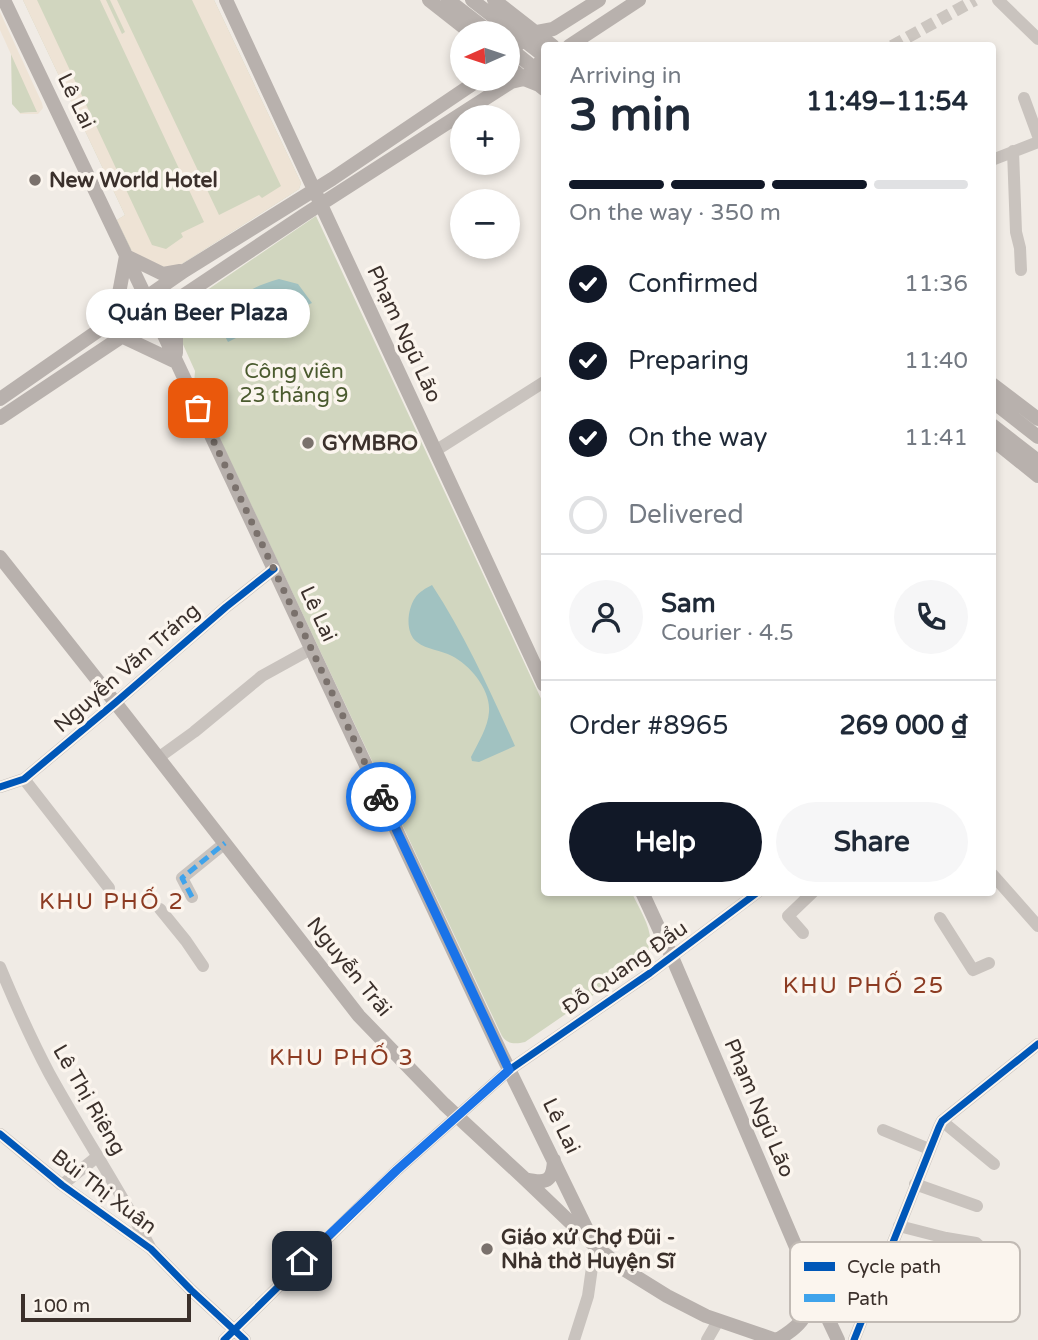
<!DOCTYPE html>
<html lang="en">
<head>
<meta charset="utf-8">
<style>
	body { margin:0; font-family:"Varela Round",sans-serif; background:#f6f6f7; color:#1f2937; height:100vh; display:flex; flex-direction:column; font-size:26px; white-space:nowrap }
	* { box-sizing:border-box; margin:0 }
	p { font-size:23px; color:#747a83 }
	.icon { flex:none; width:38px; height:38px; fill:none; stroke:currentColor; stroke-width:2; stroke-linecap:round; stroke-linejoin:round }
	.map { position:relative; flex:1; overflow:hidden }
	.drawer { position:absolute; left:541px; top:42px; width:455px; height:854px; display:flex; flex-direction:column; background:#fff; border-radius:7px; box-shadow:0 4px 10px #0003 }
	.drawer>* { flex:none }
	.needle { width:46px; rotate:267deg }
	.buttons { position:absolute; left:450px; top:21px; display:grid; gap:14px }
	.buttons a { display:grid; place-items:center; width:70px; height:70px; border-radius:50%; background:#fff; box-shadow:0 4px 10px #0003; font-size:35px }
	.scale { position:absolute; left:21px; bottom:18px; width:170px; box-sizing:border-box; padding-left:7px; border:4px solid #3b302b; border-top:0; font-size:19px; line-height:24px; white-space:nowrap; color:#3b302b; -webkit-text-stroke:5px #fbf5ee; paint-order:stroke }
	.pin { position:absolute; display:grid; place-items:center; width:60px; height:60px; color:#fff; margin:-30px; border-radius:14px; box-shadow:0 4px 10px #0006 }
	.courier { position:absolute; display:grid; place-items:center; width:70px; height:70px; margin:-35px; border:5px solid #1a73e8; border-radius:50%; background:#fff; color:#222; box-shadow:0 2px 9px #0007 }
	.bubble { position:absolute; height:49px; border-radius:24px; background:#fff; box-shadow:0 4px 10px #0003; font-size:23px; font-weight:700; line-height:49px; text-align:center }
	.head em { font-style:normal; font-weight:700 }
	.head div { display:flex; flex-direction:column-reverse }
	.head { display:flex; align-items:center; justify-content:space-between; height:119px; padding:0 28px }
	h1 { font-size:46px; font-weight:700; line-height:52px }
	.bar { display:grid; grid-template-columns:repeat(4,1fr); gap:10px 7px; align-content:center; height:84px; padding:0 28px }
	.bar i { height:9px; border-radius:5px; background:#e0e1e3 }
	.bar .current { background:#111827 }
	.bar p { grid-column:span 4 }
	.line { display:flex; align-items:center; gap:18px; padding:0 28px; border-top:2px solid #e0e1e3 }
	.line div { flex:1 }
	.round { display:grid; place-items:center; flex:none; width:74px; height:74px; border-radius:37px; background:#f6f6f7 }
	ol { padding:0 28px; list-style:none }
	li { display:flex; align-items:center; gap:21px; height:77px }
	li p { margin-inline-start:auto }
	li .icon { padding:7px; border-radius:50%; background:#111827; color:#fff; stroke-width:4 }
	li:last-child { color:#747a83 }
	li i { width:38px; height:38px; border:4px solid #e0e1e3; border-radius:50% }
	.cta { display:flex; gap:14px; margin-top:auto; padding:14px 28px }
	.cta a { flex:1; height:80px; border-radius:42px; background:#111827; color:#fff; font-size:28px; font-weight:700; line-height:80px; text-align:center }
	.cta a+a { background:#f6f6f7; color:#1f2937 }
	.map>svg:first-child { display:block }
	.green { fill:#d1d6bf }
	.plaza { fill:#eee3d5 }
	.water { fill:#a1c2c1 }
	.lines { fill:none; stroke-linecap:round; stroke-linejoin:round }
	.minor-tunnel { stroke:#ccc6c0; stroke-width:12; stroke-dasharray:12 6; stroke-linecap:butt }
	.minor { stroke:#c9c3be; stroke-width:12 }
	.major { stroke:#b8b1ad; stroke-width:14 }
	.quiet { stroke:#3fa3eb; stroke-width:5; stroke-dasharray:10 5; stroke-linecap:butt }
	.cycleway-casing { stroke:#fbf5ee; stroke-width:11 }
	.cycleway { stroke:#0057b8; stroke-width:7 }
	.done { stroke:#7a716c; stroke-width:7; stroke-dasharray:0 12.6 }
	.route { stroke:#1a73e8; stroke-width:9 }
	.poi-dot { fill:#7a716c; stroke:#fbf5ee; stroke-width:2.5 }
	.labels { text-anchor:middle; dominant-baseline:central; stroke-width:7; stroke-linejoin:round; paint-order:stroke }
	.street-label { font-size:21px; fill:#3b302b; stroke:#fbf5ee }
	.poi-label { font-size:21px; font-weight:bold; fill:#3b302b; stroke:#fbf5ee; text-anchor:start }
	.park-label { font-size:21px; fill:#4a5a2e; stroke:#fbf5ee }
	.neighbourhood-label { font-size:23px; letter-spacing:2px; fill:#8c3b22; stroke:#fbf5ee }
	.key { fill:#fbf5ee; stroke:#c1bab4; stroke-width:2 }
	.key-label { font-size:19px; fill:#3b302b }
</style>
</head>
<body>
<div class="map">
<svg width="1038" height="1340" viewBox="0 0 1038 1340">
	<rect width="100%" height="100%" fill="#f0ebe5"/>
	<path class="green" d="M 23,0 L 214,0 L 301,183 L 299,189 L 175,268 L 131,250 L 117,220 L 125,215 Z
		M 11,52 L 38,112 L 20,113 L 12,104 Z
		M 316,216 L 544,705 L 544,892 L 632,893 C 642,915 663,943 640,963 L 525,1042 C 516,1044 508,1045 502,1036 L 194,384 L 195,371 L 181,340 L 179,326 L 197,297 Z"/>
	<path class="plaza" d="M 23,0 L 37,0 L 152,245 L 166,249 L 183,237 L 181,233 L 204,222 L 100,0 L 106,0 L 122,34 L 125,32 L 110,0 L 117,0 L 219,215 L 259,195 L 262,198 L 281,186 L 192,0 L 214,0 L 301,183 L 299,189 L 175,268 L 166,268 L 133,253 L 117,220 L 125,215 Z
		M 0,12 L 42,103 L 43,108 L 38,114 L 20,114 L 20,113 L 37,112 L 0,30 Z"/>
	<path class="water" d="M 279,279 L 298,284 L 312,303 L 297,310 L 294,304 C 271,307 259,314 242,328 L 244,334 L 228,342 L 220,327 L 223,308 C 241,294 257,285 279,279 Z
		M 432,585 C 465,635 490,691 515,746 L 479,762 L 472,761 L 471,757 C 478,743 488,727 489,712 C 491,690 470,665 452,656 C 441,650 427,650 417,642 C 405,633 407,610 415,598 C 419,592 426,588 432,585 Z"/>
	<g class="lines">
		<path class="minor-tunnel" d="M 892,46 L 975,0"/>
		<path class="minor" d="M 998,0 L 1038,39
			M 1024,98 L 1038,136
			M 1013,151 L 1016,232 L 1020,248 L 1021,270
			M 992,160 L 1038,142
			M 435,451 L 544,382
			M 158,758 L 194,732 L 262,676 L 311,649
			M 24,779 L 109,888
			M 0,787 L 24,779 L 115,703 L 226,607 L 274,569
			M 992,874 L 1038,926
			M 192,897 L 182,878 L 225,843
			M 160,909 L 186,941 L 203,966
			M 940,918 L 973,970 L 989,963
			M 803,933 L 788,916 L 813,892
			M 0,967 C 15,1003 31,1039 49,1073 C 82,1133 119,1189 151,1249
			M 942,1121 L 994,1164
			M 883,1130 L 929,1149
			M 0,1134 L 62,1185 L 151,1249 L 191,1290 L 245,1340
			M 915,1184 L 977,1206
			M 62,1185 L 98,1156
			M 899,1226 L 946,1238 L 976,1243 L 988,1254
			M 224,1340 L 397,1170 L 509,1070 L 650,973 L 758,892
			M 574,1340 L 588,1296 L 595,1246
			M 707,1340 L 718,1321
			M 854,1340 L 939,1127 L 942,1121 L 1038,1044"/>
		<path class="major" d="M 4,0 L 163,333 L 502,1055 L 595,1246
			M 226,0 L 544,685
			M 429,0 L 471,33
			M 448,0 L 491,33
			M 472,0 L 544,56
			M 494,0 L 553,46
			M 569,46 L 639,0
			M 508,47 L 544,76
			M 508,55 L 523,39 L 537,32 L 553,29 L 599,0
			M 508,65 L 524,79 L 539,85 L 544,89
			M 126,256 L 163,274 L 180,271
			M 114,320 L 126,256
			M 121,336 L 176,362
			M 176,353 L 176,322 L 191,294
			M 992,384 L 1038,419
			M 0,399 L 184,271 L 332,179 L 480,79
			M 992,401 L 1038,437
			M 0,418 L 304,215 L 511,82 L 524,79 L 544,58
			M 992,425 L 1038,461
			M 992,439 L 1038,476
			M 0,557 L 125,715 L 359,1016 L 444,1104 L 525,1179 L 595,1246 L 622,1268 L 667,1296 L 706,1316 L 776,1340
			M 642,892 L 672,957 L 813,1287 L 838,1340
			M 525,1179 C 546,1184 553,1182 554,1160
			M 817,1293 C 832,1307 850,1306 869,1302
			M 777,1340 C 801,1326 805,1318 816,1293"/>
		<path class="quiet" d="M 192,897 L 182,878 L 225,843"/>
		<defs>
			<path id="cycleway" d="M 0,787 L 24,779 L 115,703 L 226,607 L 274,569
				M 0,1134 L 62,1185 L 151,1249 L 191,1290 L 245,1340
				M 224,1340 L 397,1170 L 509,1070 L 650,973 L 758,892
				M 854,1340 L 939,1127 L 942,1121 L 1038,1044"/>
		</defs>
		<use href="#cycleway" class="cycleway-casing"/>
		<use href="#cycleway" class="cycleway"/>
	</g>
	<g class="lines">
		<path class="done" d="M 198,408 L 381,797"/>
		<path class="route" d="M 302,1261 L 397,1170 L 509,1070 L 381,797"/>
	</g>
	<g class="poi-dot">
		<circle cx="35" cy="180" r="7"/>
		<circle cx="308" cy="443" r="7"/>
		<circle cx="487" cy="1249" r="7"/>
	</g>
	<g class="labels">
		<g class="street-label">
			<text transform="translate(76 101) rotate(64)">Lê Lai</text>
			<text transform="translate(404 334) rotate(65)">Phạm Ngũ Lão</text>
			<text transform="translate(318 614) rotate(65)">Lê Lai</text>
			<text transform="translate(127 668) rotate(-41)">Nguyễn Văn Tráng</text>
			<text transform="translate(349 967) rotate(51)">Nguyễn Trãi</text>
			<text transform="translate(625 968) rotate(-35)">Ðỗ Quang Ðẩu</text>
			<text transform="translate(89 1100) rotate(60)">Lê Thị Riêng</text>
			<text transform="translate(759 1108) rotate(67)">Phạm Ngũ Lão</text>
			<text transform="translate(561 1126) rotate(64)">Lê Lai</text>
			<text transform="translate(104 1192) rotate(37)">Bùi Thị Xuân</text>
		</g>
		<g class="poi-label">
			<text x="49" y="180">New World Hotel</text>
			<text x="322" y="443">GYMBRO</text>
			<text x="501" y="1237">Giáo xứ Chợ Đũi -<tspan x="501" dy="24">Nhà thờ Huyện Sĩ</tspan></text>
		</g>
		<g class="park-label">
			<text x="294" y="371">Công viên<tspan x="294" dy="24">23 tháng 9</tspan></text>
		</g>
		<g class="neighbourhood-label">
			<text x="112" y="902">KHU PHỐ 2</text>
			<text x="864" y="986">KHU PHỐ 25</text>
			<text x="342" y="1058">KHU PHỐ 3</text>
		</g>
	</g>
	<rect x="790" y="1242" width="230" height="80" rx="10" class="key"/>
	<rect x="804" y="1262" width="31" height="9" fill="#0057b8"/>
	<rect x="804" y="1294" width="31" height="8" fill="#3fa3eb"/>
	<g class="key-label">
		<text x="847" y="1273">Cycle path</text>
		<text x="847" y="1305">Path</text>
	</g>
</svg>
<div class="buttons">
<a><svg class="needle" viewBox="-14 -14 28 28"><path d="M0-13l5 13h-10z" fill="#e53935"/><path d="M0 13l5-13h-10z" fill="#747a83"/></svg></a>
<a>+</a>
<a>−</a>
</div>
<div class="scale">100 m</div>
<div class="pin" style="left:198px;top:408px;background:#ea580c"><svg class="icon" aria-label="bag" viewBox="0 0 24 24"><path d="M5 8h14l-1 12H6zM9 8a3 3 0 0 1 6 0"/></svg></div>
<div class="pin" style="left:302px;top:1261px;background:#1f2937"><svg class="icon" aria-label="home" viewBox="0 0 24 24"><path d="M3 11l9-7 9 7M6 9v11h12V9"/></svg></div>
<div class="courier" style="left:381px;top:797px"><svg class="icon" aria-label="bike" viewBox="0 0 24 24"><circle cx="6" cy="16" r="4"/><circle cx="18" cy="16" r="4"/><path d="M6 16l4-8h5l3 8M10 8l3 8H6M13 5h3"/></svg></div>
<div class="bubble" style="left:86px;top:289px;width:224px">Quán Beer Plaza</div>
<section class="drawer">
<div class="head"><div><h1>3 min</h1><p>Arriving in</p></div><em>11:49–11:54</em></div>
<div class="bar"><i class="current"></i><i class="current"></i><i class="current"></i><i></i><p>On the way · 350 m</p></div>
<ol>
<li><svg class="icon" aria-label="check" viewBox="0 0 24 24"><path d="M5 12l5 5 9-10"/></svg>Confirmed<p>11:36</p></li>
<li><svg class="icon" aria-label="check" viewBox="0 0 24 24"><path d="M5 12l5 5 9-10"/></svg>Preparing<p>11:40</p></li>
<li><svg class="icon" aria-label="check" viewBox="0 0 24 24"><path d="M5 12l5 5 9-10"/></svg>On the way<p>11:41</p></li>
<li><i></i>Delivered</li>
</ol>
<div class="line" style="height:126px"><a class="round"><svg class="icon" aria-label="person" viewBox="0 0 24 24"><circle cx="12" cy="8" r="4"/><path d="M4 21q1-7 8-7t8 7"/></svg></a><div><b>Sam</b><p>Courier · 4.5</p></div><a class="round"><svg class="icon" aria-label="phone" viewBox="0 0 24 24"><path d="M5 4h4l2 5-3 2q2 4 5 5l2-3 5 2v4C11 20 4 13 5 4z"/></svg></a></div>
<div class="line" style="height:91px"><div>Order #8965</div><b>269 000 ₫</b></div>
<div class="cta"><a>Help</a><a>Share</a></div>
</section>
</div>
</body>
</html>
